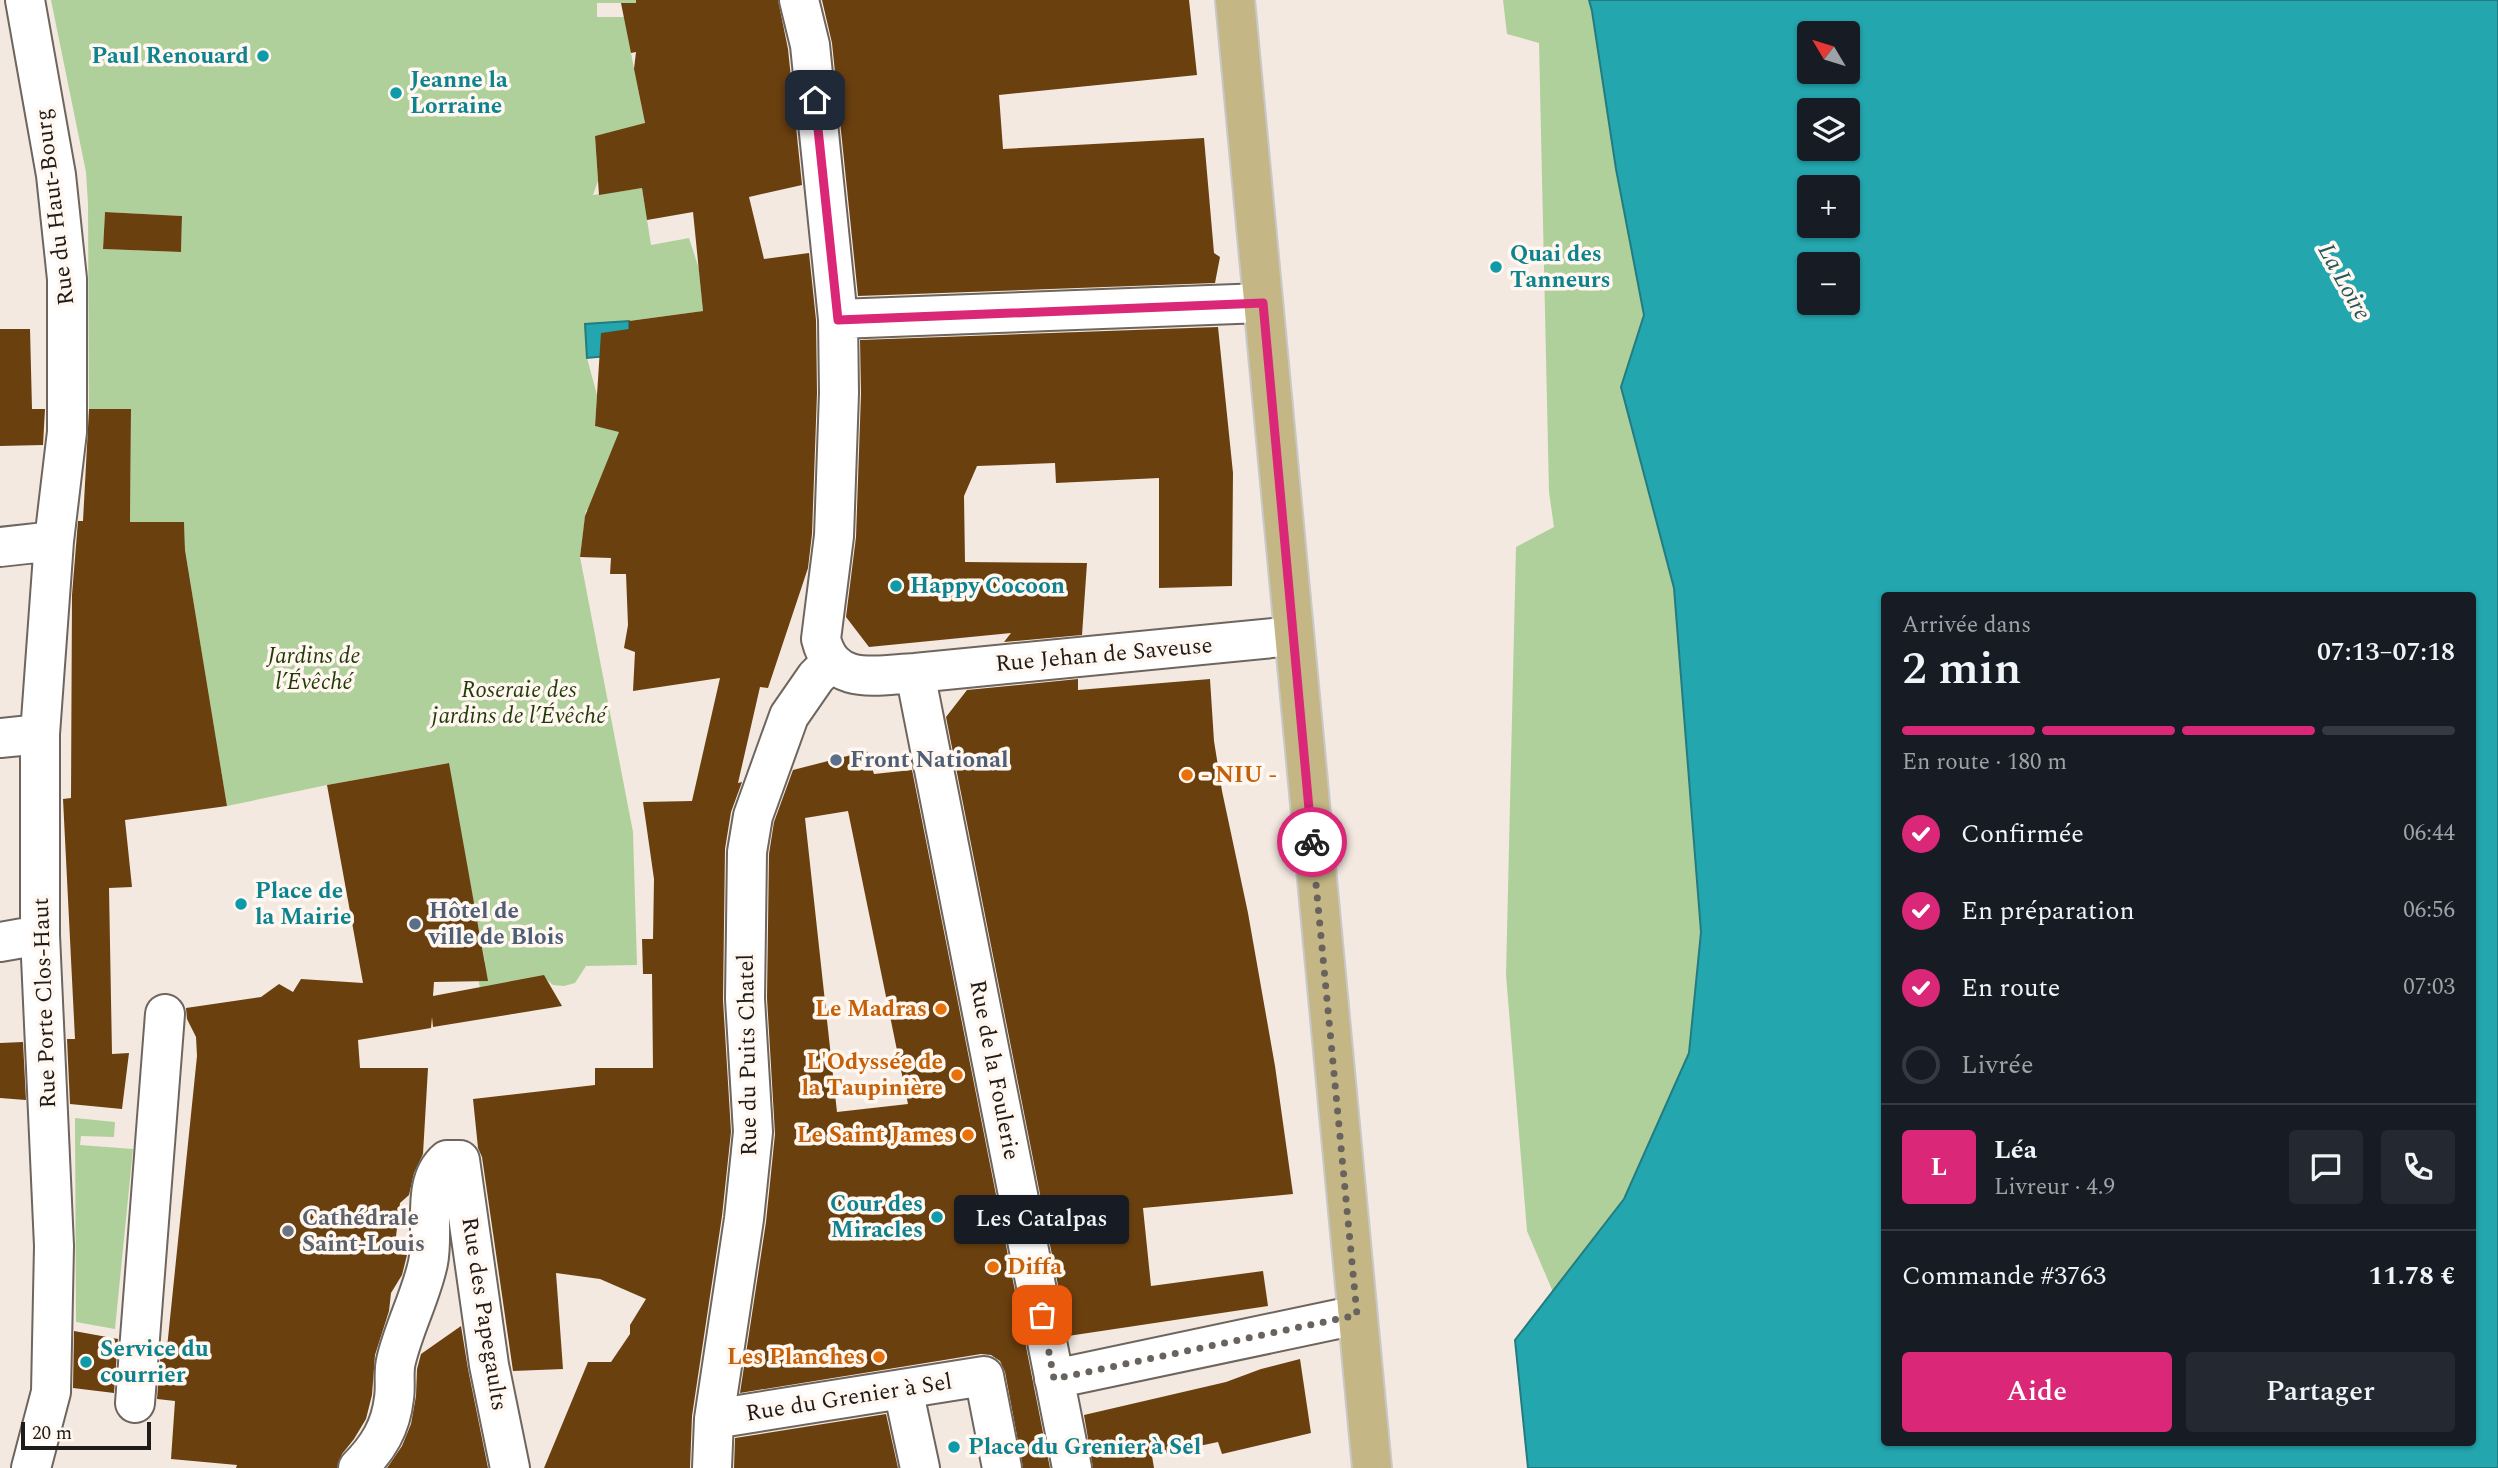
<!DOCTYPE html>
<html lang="fr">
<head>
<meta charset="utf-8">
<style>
	body { margin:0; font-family:Spectral,serif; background:#242831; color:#f1f3f6; height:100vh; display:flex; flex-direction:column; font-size:26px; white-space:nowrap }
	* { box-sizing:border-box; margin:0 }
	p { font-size:23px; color:#9ea1a6 }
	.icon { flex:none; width:38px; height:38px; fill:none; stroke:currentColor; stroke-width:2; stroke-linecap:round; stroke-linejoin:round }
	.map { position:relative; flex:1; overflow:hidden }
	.details { position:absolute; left:1881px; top:592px; width:595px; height:854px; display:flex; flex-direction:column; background:#171b24; border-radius:7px; box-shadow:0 2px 5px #0004 }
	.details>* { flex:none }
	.needle { width:46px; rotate:308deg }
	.controls { position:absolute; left:1797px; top:21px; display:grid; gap:14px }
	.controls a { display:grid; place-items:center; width:63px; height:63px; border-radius:7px; background:#171b24; box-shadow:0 2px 5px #0004; font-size:35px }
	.scale { position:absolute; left:21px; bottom:18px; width:130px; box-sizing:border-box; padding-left:7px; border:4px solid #1f1b18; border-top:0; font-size:19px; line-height:24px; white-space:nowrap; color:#1f1b18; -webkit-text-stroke:5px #fff7f0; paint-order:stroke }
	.pin { position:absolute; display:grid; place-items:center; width:60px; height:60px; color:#fff; margin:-30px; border-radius:14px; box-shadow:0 4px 10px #0006 }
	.courier { position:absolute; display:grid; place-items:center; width:70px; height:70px; margin:-35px; border:5px solid #db2777; border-radius:50%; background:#fff; color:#222; box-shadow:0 2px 9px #0007 }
	.bubble { position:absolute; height:49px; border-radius:7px; background:#171b24; box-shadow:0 2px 5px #0004; font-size:23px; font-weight:600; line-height:49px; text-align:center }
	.headline em { font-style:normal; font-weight:600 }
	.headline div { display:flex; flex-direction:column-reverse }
	.headline { display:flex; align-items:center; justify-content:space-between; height:119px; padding:0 21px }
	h1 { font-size:46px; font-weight:600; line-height:52px }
	.bar { display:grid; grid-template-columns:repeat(4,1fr); gap:10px 7px; align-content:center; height:84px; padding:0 21px }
	.bar i { height:9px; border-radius:5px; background:#363941 }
	.bar .current { background:#db2777 }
	.bar p { grid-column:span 4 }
	.line { display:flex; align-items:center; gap:18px; padding:0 21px; border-top:2px solid #363941 }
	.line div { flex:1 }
	.round { display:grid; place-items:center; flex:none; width:74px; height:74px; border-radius:7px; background:#242831 }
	ol { padding:0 21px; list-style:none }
	li { display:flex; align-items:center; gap:21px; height:77px }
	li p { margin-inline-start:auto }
	li .icon { padding:7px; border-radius:50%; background:#db2777; color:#fff; stroke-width:4 }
	li:last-child { color:#9ea1a6 }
	li i { width:38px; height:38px; border:4px solid #363941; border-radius:50% }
	.cta { display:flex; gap:14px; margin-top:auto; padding:14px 21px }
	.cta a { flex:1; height:80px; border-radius:7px; background:#db2777; color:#fff; font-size:28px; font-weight:600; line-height:80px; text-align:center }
	.cta a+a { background:#242831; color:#f1f3f6 }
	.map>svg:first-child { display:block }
	.green { fill:#afd09b; fill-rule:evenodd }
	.water { fill:#23a6ae; stroke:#227c81; stroke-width:2; fill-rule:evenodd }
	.building { fill:#6b400f; fill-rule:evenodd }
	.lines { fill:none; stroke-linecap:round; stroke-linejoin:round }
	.minor-casing { stroke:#6d655e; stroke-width:42 }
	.major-casing { stroke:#c9c8c8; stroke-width:42 }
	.minor { stroke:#fff; stroke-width:38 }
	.major { stroke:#c4b685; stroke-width:38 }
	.done { stroke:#69635e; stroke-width:7; stroke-dasharray:0 12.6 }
	.route { stroke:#db2777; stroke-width:9 }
	.culture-dot { fill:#0f9aa8; stroke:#fff7f0; stroke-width:2.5 }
	.service-dot { fill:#5c6f8a; stroke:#fff7f0; stroke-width:2.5 }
	.food-dot { fill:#e8710a; stroke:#fff7f0; stroke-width:2.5 }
	.worship-dot { fill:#6b7280; stroke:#fff7f0; stroke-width:2.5 }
	.labels { text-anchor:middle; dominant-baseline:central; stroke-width:7; stroke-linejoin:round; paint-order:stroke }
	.culture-label { font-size:23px; font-weight:bold; fill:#0d838f; stroke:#fff7f0; text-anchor:start }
	.street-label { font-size:23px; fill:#1f1b18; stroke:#fff7f0 }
	.park-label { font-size:23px; font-style:italic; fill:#1f3a07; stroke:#fff7f0 }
	.service-label { font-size:23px; font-weight:bold; fill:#4e5e75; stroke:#fff7f0; text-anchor:start }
	.food-label { font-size:23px; font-weight:bold; fill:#c56008; stroke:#fff7f0; text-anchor:end }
	.worship-label { font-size:23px; font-weight:bold; fill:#5b616d; stroke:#fff7f0; text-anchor:start }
	.water-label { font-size:24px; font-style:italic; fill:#24575b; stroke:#fff7f0 }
</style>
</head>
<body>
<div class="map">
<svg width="2498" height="1468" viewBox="0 0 2498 1468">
	<rect width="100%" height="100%" fill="#f3e9e1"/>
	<path class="green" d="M 51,0 L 636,0 L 636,3 L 597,3 L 597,17 L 634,17 L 631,53 L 645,124 L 595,136 L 598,181 L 593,195 L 642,188 L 651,245 L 689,238 L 699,269 L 703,311 L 629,321 L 585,324 L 587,358 L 597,395 L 595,426 L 624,432 L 594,511 L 586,510 L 580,557 L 633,832 L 637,965 L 586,966 L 575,983 L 564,986 L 553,985 L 546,979 L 528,979 L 532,1011 L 485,1018 L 476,965 L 485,962 L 448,763 L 327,785 L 227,806 L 185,550 L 184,523 L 130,522 L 131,409 L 89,409 L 88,204 L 86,172 ZM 105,212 L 182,216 L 181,252 L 103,249 Z
		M 1503,0 L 1589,0 L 1592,11 L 1644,315 L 1621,387 L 1674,588 L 1701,932 L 1689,1053 L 1624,1199 L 1553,1292 L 1527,1231 L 1506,975 L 1516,547 L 1554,527 L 1549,492 L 1539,43 L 1507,34 Z
		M 75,1118 L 115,1122 L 114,1137 L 81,1136 L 80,1145 L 133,1149 L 115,1329 L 76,1322 Z"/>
	<path class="water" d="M 1589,0 L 2498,0 L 2498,1468 L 1528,1468 L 1515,1340 L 1624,1199 L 1689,1053 L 1701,932 L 1674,588 L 1621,387 L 1644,315 L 1616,169 L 1592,11 ZM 1810,33 L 1848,33 L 1848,72 L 1810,72 ZM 1810,110 L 1848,110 L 1848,149 L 1810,149 ZM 1810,187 L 1848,187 L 1848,226 L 1810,226 ZM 1810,264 L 1848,264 L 1848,303 L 1810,303 ZM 1885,595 L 2473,595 L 2473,1442 L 1885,1442 Z
		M 629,321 L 630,354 L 587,358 L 585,324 Z"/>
	<path class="building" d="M 636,0 L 778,0 L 788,49 L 802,185 L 749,197 L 764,259 L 809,253 L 816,320 L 817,393 L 812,534 L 808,568 L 768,688 L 760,687 L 738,783 L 742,782 L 731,812 L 725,849 L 723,1000 L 731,1132 L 722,1216 L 692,1416 L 690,1468 L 544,1468 L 588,1362 L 611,1362 L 630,1334 L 630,1325 L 646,1299 L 600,1279 L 556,1273 L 563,1369 L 513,1371 L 482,1157 L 478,1148 L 473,1099 L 595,1085 L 595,1068 L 653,1068 L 652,974 L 643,974 L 642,939 L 653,939 L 654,879 L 643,802 L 692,801 L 720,678 L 633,691 L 635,652 L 624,648 L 628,625 L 626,574 L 610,574 L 611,558 L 580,557 L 585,516 L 619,432 L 595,426 L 601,333 L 629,329 L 629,321 L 703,311 L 693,212 L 647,220 L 642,188 L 599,195 L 595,136 L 645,123 L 634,69 L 636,52 L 631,53 L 621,3 L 636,3 Z
		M 822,0 L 1189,0 L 1197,75 L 999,95 L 1003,149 L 1204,138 L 1214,253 L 1220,257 L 1215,283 L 858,296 L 832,43 Z
		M 105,212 L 182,216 L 181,252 L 103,249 Z
		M 1218,327 L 1233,473 L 1232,586 L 1159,588 L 1159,478 L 1056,483 L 1055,463 L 977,466 L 964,496 L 965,562 L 1087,563 L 1082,635 L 1004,642 L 1011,633 L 869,647 L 846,617 L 856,537 L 861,394 L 860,340 Z
		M 0,329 L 30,329 L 32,409 L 45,409 L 43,445 L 0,446 Z
		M 89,409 L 131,409 L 130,522 L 184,522 L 185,550 L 227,806 L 125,820 L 132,887 L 109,888 L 112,1054 L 129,1053 L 122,1109 L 70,1104 L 67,1039 L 75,1039 L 63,799 L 71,798 L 72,595 L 78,521 L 83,521 Z
		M 1078,679 L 1078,690 L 1210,679 L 1214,741 L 1222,791 L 1248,913 L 1275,1066 L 1293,1194 L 1143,1208 L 1151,1286 L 1263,1271 L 1268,1306 L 1068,1336 L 946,717 L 967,690 Z
		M 867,751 L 874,774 L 912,770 L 1050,1468 L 1023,1468 L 1005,1372 L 1000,1361 L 991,1355 L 981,1354 L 740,1393 L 766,1222 L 775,1134 L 767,998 L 769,854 L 774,822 L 793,770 ZM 848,811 L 908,1104 L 837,1112 L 805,818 Z
		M 449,763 L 488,981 L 434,982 L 433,996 L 544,975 L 562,1006 L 433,1027 L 432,1017 L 431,1028 L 358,1040 L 360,1068 L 428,1068 L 423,1154 L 414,1173 L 409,1195 L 400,1203 L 394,1253 L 407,1255 L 402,1275 L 391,1293 L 389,1311 L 375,1355 L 372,1395 L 366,1419 L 354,1439 L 342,1454 L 337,1468 L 236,1468 L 237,1465 L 171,1459 L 175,1401 L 157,1399 L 161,1347 L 167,1348 L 197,1056 L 196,1037 L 187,1019 L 186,1008 L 261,997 L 279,984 L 293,992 L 301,979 L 363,983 L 327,785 Z
		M 23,1042 L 26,1100 L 0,1098 L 0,1043 Z
		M 461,1326 L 468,1369 L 488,1468 L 387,1468 L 402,1446 L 411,1424 L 416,1396 L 417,1369 L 421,1354 Z
		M 74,1331 L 118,1339 L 114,1393 L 73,1388 Z
		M 1300,1359 L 1311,1433 L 1222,1454 L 1218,1442 L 1152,1456 L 1154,1468 L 1093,1468 L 1084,1415 L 1226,1382 L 1261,1369 Z
		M 886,1414 L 898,1468 L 734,1468 L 735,1438 Z"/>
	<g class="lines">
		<defs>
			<path id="minor" d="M 25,0 L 56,175 L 67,279 L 67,432 L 54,541 L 40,734 L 40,935 L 54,1246 L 51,1392 L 31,1468
				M 799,0 L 810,45 L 838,319 L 839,393 L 834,536 L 821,639 C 833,687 876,675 915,673 L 1293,636
				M 838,319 L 1263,303
				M 0,547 L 54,541
				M 915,673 L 1072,1468
				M 0,738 L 40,734
				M 0,942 L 40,935
				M 1054,1379 L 1357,1315
				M 903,1389 L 920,1468
				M 135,1403 L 165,1014
				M 714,1419 L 984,1376 L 1002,1468
				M 358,1468 C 378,1448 391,1427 394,1398 C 396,1386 393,1373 396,1361 C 404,1327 421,1296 428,1263 C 435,1230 420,1183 447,1160 L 460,1160 L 489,1365 L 510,1468
				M 712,1468 L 714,1419 L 744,1219 L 753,1132 L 745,999 L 747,852 L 753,816 L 789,716 L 816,677 L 831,662"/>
			<path id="major" d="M 1235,0 L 1372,1468"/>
		</defs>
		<use href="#minor" class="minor-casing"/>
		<use href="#major" class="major-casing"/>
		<use href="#minor" class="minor"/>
		<use href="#major" class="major"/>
	</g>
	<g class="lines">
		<path class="done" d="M 1042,1315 L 1054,1379 L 1357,1315 L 1312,842"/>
		<path class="route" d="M 815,100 L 838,320 L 1263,303 L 1312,842"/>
	</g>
	<g class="culture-dot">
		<circle cx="263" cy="56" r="7"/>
		<circle cx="396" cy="93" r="7"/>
		<circle cx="1496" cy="267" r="7"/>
		<circle cx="896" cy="586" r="7"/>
		<circle cx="241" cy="904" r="7"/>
		<circle cx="937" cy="1217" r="7"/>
		<circle cx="86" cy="1362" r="7"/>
		<circle cx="954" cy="1447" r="7"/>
	</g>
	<g class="service-dot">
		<circle cx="836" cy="760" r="7"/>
		<circle cx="415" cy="924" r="7"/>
	</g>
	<g class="food-dot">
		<circle cx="1187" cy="775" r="7"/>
		<circle cx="941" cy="1009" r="7"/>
		<circle cx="957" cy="1075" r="7"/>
		<circle cx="968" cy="1135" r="7"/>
		<circle cx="993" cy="1267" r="7"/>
		<circle cx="879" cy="1357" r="7"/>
	</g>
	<circle class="worship-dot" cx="288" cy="1231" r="7"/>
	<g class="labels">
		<g class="culture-label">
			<text x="249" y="56" text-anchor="end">Paul Renouard</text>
			<text x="410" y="80">Jeanne la<tspan x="410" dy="26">Lorraine</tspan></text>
			<text x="1510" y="254">Quai des<tspan x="1510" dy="26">Tanneurs</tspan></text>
			<text x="910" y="586">Happy Cocoon</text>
			<text x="255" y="891">Place de<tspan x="255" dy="26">la Mairie</tspan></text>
			<text x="923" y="1204" text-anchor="end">Cour des<tspan x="923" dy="26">Miracles</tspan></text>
			<text x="100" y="1349">Service du<tspan x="100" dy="26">courrier</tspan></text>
			<text x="968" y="1447">Place du Grenier à Sel</text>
		</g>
		<g class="street-label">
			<text transform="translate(55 207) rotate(-97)">Rue du Haut-Bourg</text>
			<text transform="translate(1104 655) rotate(-5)">Rue Jehan de Saveuse</text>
			<text transform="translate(45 1003) rotate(-92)">Rue Porte Clos-Haut</text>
			<text transform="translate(748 1055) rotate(-91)">Rue du Puits Chatel</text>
			<text transform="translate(994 1070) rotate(79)">Rue de la Foulerie</text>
			<text transform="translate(484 1314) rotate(81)">Rue des Papegaults</text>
			<text transform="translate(849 1398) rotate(-9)">Rue du Grenier à Sel</text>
		</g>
		<g class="park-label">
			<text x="314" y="656">Jardins de<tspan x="314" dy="26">l’Évêché</tspan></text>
			<text x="519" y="690">Roseraie des<tspan x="519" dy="26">jardins de l’Évêché</tspan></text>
		</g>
		<g class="service-label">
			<text x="850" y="760">Front National</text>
			<text x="429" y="911">Hôtel de<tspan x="429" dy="26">ville de Blois</tspan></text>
		</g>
		<g class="food-label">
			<text x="1201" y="775" text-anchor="start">‑ NIU ‑</text>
			<text x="927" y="1009">Le Madras</text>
			<text x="943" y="1062">L'Odyssée de<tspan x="943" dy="26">la Taupinière</tspan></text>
			<text x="954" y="1135">Le Saint James</text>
			<text x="1007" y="1267" text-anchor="start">Diffa</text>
			<text x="865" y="1357">Les Planches</text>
		</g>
		<g class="worship-label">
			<text x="302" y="1218">Cathédrale<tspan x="302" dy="26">Saint-Louis</tspan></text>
		</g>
		<g class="water-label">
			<text transform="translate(2344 282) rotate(61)">La Loire</text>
		</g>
	</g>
</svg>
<div class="controls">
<a><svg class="needle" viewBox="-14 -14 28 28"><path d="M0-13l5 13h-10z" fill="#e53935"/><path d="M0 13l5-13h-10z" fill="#9ea1a6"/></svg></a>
<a><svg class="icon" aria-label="layers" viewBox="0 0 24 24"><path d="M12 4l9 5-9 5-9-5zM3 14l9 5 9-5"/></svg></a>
<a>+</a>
<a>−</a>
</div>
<div class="scale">20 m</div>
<div class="pin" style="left:1042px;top:1315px;background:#ea580c"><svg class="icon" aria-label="bag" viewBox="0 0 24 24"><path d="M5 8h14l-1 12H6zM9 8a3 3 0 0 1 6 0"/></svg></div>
<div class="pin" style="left:815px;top:100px;background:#1f2937"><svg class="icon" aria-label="home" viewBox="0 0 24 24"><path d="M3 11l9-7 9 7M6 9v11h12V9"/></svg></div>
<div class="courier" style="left:1312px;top:842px"><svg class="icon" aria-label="bike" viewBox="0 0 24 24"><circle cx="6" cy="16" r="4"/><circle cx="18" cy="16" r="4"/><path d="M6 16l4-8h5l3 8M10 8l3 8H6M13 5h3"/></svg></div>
<div class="bubble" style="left:954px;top:1195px;width:175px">Les Catalpas</div>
<section class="details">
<div class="headline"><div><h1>2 min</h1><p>Arrivée dans</p></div><em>07:13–07:18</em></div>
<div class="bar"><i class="current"></i><i class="current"></i><i class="current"></i><i></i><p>En route · 180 m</p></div>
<ol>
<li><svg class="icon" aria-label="check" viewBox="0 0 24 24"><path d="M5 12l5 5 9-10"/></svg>Confirmée<p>06:44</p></li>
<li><svg class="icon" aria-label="check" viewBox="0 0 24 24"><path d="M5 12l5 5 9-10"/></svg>En préparation<p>06:56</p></li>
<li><svg class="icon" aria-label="check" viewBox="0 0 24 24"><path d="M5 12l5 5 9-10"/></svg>En route<p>07:03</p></li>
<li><i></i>Livrée</li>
</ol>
<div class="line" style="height:126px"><b class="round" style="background:#db2777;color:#fff">L</b><div><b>Léa</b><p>Livreur · 4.9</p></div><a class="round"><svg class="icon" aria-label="chat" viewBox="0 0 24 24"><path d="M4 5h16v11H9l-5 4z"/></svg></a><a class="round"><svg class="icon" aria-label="phone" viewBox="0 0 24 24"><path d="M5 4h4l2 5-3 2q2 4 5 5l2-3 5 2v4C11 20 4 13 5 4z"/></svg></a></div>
<div class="line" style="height:91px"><div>Commande #3763</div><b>11.78 €</b></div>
<div class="cta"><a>Aide</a><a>Partager</a></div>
</section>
</div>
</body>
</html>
